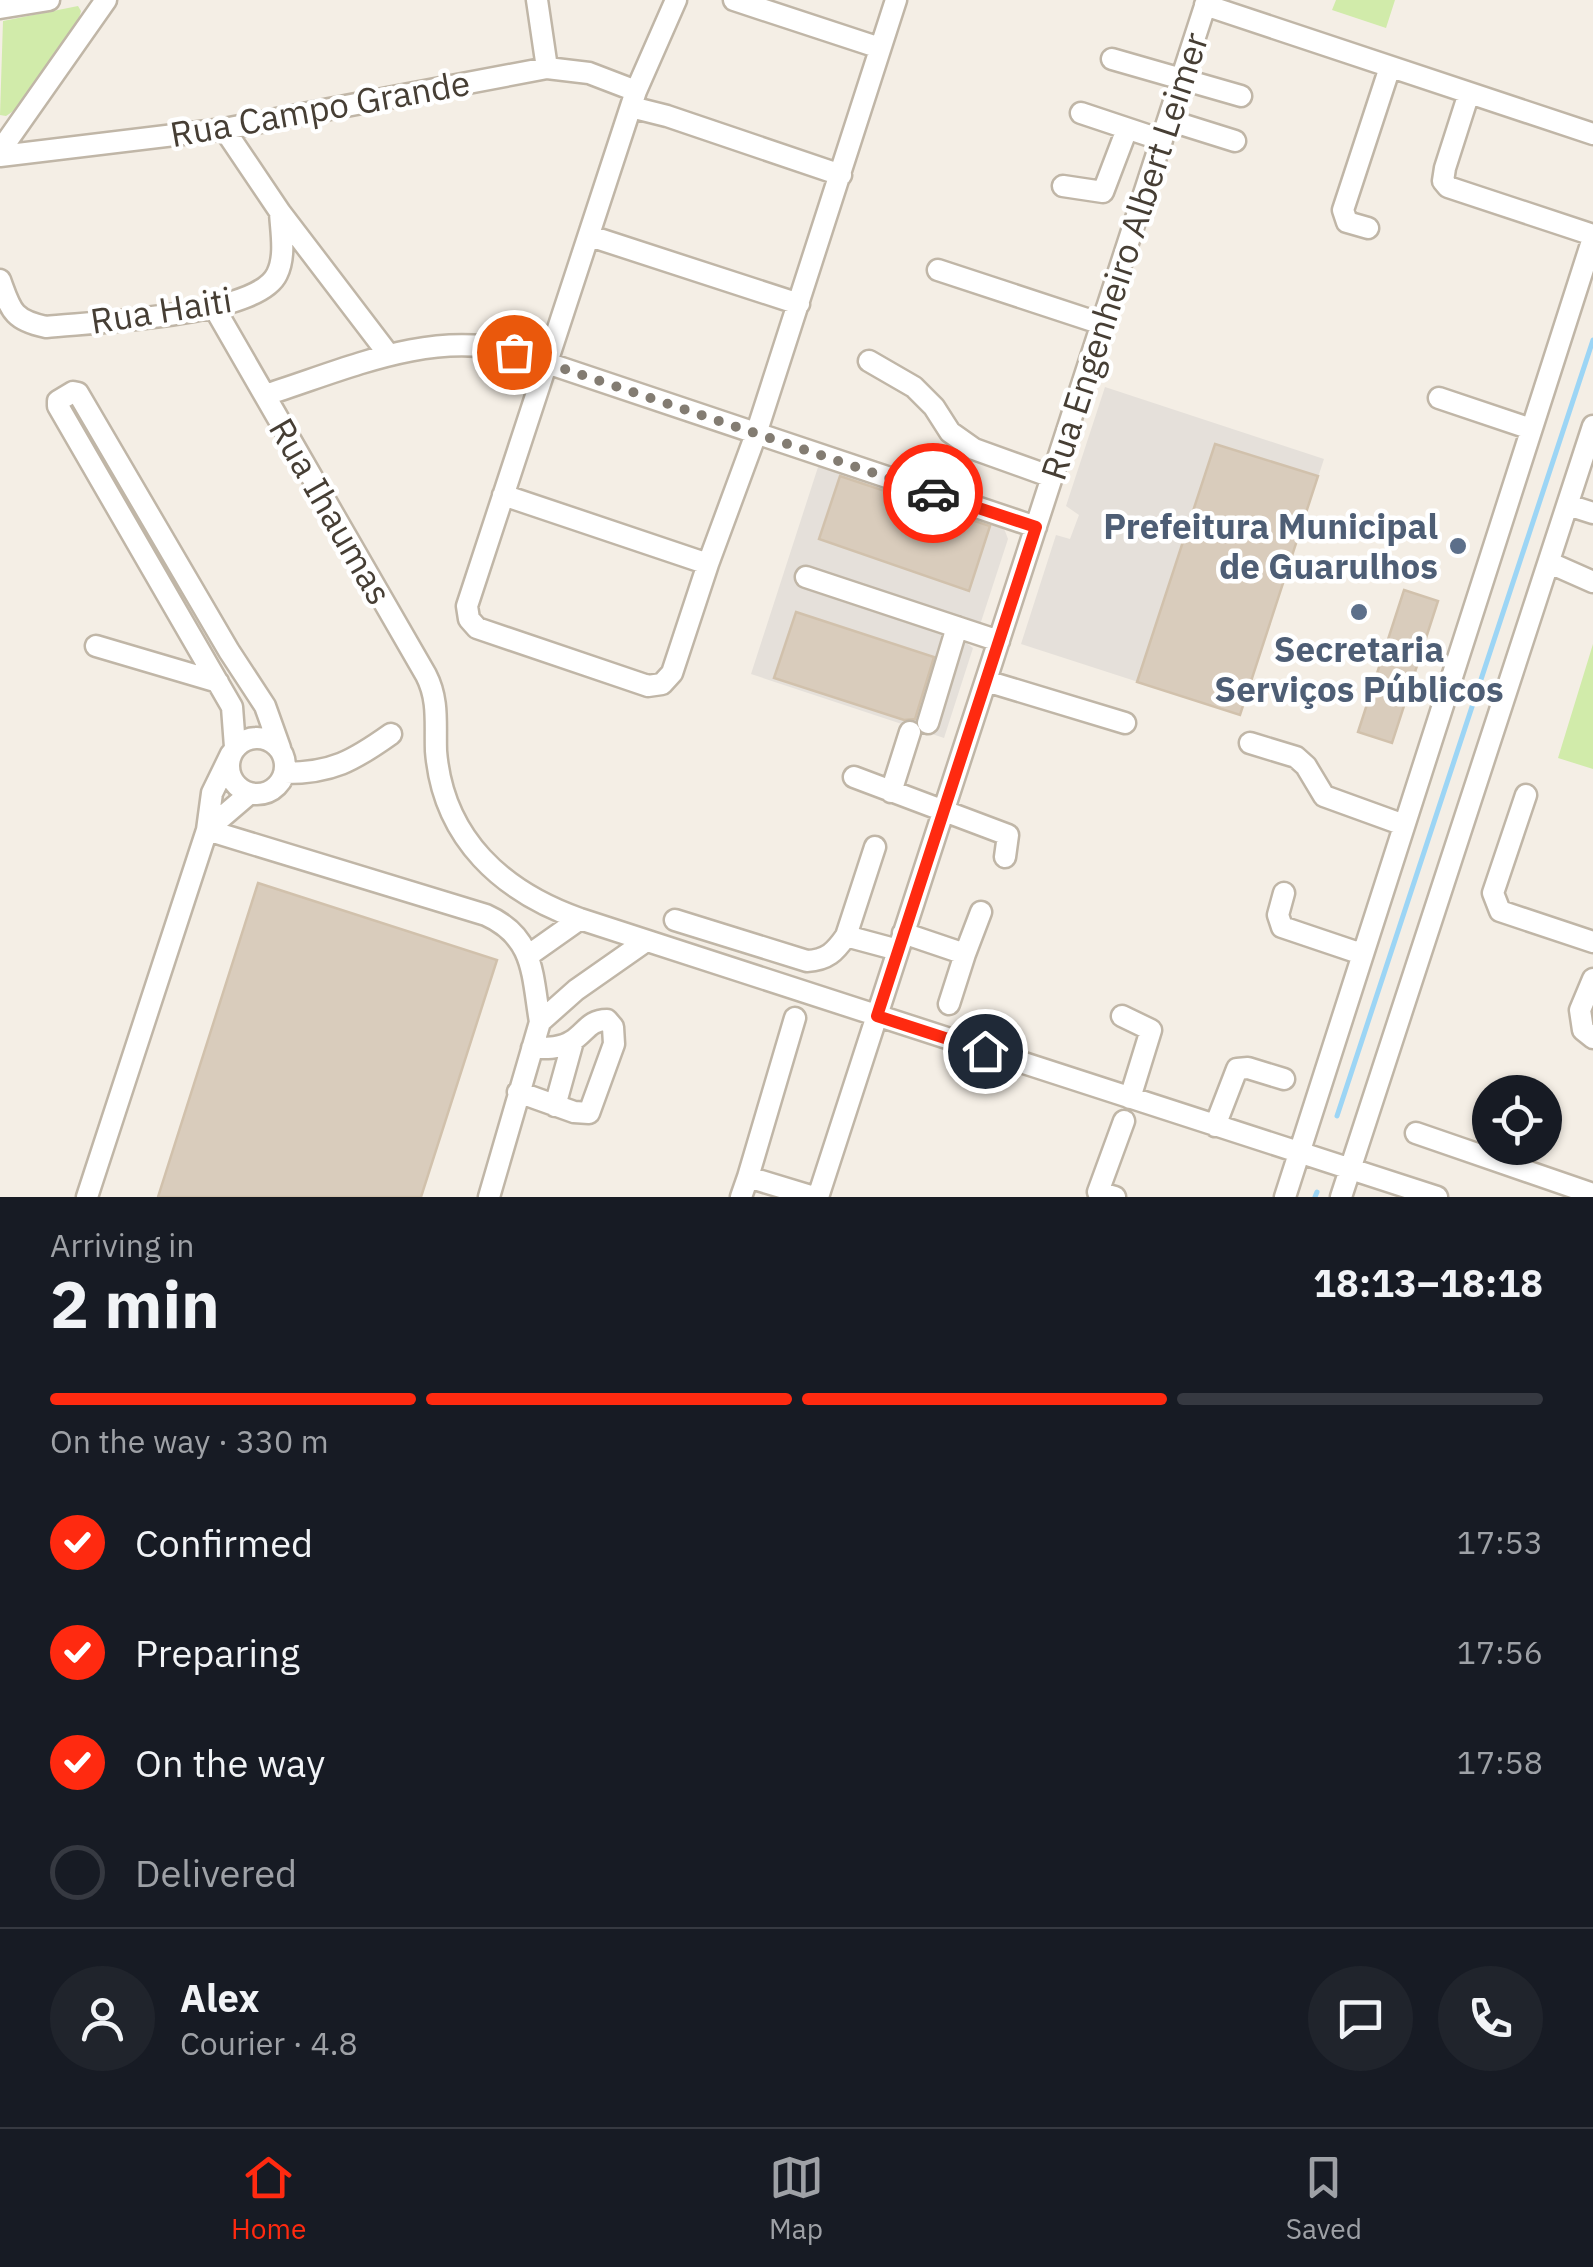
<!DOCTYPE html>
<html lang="en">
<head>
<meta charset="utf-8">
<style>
	body { margin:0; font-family:"IBM Plex Sans",sans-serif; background:#20242c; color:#f1f3f6; height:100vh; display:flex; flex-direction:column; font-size:38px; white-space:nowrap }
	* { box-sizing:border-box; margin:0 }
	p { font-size:32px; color:#9ea1a6 }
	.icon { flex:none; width:55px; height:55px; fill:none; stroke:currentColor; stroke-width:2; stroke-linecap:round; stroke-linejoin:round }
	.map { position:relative; height:1197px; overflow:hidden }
	.side { display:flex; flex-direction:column; background:#171b24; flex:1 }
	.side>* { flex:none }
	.fabs { position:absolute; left:1472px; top:1075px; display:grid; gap:20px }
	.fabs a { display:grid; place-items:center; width:90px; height:90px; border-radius:50%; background:#171b24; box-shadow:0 2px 8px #0004; font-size:50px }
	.pin { position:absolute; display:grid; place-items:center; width:85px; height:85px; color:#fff; margin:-42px; border:5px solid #fff; border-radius:50%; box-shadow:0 2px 10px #0007 }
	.courier { position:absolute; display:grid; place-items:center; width:100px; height:100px; margin:-50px; border:8px solid #ff2a10; border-radius:50%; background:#fff; color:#222; box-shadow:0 2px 12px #0007 }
	.summary em { font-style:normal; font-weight:700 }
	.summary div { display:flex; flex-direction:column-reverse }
	.summary { display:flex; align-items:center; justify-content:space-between; height:170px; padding:0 50px }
	h1 { font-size:65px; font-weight:700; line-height:75px }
	.bar { display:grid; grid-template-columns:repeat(4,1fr); gap:15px 10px; align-content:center; height:120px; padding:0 50px }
	.bar i { height:12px; border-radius:8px; background:#363941 }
	.bar .active { background:#ff2a10 }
	.bar p { grid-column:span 4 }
	.line { display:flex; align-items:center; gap:25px; padding:0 50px; border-top:2px solid #363941 }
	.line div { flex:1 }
	.round { display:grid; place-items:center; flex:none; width:105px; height:105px; border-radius:52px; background:#20242c }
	ol { padding:0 50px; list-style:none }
	li { display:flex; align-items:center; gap:30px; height:110px }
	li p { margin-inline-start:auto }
	li .icon { padding:10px; border-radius:50%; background:#ff2a10; color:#fff; stroke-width:4 }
	li:last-child { color:#9ea1a6 }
	li i { width:55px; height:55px; border:5px solid #363941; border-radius:50% }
	.tab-bar { display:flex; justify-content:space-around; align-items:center; height:140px; border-top:2px solid #363941; background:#171b24; font-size:28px; color:#9ea1a6 }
	.tab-bar a { display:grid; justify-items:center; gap:5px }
	.tab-bar .active { color:#ff2a10 }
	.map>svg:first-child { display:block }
	.industrial { fill:#e5e0da }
	.green { fill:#d1ebaa }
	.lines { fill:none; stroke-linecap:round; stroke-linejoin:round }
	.stream { stroke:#9cd5f5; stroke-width:5 }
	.building { fill:#d9ccbc; stroke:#d1c1ac; stroke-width:2.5 }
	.minor-casing { stroke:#c0b6a7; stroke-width:25 }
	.minor { stroke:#fff; stroke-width:20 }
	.done { stroke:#837c72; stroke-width:10; stroke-dasharray:0 18 }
	.route { stroke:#ff2a10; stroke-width:12 }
	.service-dot { fill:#5c6f8a; stroke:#fff; stroke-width:4 }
	.labels { text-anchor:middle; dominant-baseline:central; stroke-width:9; stroke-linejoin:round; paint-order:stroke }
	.street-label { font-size:35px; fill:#463e34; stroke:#fff }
	.service-label { font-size:35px; font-weight:bold; fill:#4e5e75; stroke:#fff; text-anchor:end }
</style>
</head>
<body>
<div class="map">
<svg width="1593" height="1197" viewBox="0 0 1593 1197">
	<rect width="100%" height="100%" fill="#f4eee5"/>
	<path class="industrial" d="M 1105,387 L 1324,459 L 1240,715 L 1021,644 L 1056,535 L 1070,539 L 1079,515 L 1066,506 Z
		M 819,464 L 999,523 L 1005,531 L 1008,539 L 979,628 L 960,638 L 973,648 L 944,738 L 751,674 Z"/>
	<path class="green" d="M 1336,0 L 1395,0 L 1386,28 L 1332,10 Z
		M 78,6 L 81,11 L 78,22 L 15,110 L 6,116 L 0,115 L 3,21 Z
		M 1593,644 L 1593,769 L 1558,758 Z"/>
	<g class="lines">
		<path class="stream" d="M 1337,1116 L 1593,340
			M 1315,1197 L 1317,1192"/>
	</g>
	<path class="building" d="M 1215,444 L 1318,476 L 1240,715 L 1137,682 Z
		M 840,476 L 990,526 L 969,591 L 819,539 Z
		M 1404,590 L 1438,601 L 1392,743 L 1358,732 Z
		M 796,612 L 934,657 L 915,719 L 904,720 L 774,678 Z
		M 258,883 L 497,960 L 421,1197 L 158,1197 Z"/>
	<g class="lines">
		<defs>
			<path id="minor" d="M 537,0 L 547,68
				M 676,0 L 636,91 L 467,606 L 469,619 L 477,628 L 648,686 L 662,684 L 672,673 L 708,564 L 756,434 L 896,0
				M 734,0 L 880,48
				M 1205,5 L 1593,134
				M 0,8 L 49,0
				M 1112,59 L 1241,96
				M 1469,93 L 1445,168 L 1443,181 L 1448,187 L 1593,235
				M 631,107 L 667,116 L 841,175
				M 1081,113 L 1162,140
				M 1168,120 L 1235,141
				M 224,129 L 280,212 L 389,355
				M 0,151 L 106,0
				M 0,156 L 224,129 L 547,68 L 589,73 L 636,91
				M 1063,186 L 1103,192 L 1127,129
				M 1368,228 L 1347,222 L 1343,210 L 1390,67
				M 590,236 L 799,304
				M 938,270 L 1102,324
				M 0,280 C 11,310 12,320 46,327 C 92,322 257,317 277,274 C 286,256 281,231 280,212
				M 215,309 L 426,675 C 439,700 435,724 436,751 C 443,839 503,892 580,919 L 1437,1197
				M 869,361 L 914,387 L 934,407 L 950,432 L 974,449 L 1052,477
				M 265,395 C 345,370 430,329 514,352 L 1036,527
				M 1439,398 L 1531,429
				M 503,495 L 708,564
				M 1568,505 L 1593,513
				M 1550,563 L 1593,582
				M 806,577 L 999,641
				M 96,646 L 218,682
				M 986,681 L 1125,723
				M 928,723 L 957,627
				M229 766a28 28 0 1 1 56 0a28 28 0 1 1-56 0Z
				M 1250,743 L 1296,757 L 1306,766 L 1324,796 L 1404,825
				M 235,747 L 232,707 L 58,406 L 58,401 L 73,392 L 78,393 L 229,651 L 265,706 L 280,748
				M 285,773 C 332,773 353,761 391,734
				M 854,777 L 1008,835 L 1005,857
				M 891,792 L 910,732
				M 1526,795 L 1493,893 L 1500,911 L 1593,942
				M 207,830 L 486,915 C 535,937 532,975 540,1022
				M 207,830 L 249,794
				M 1284,893 L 1278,915 L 1282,927 L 1362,954
				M 675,920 L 807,961 C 827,960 835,952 846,936 L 898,950
				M 903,933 L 965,954 L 981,912
				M 846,936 L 875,847
				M 529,955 L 580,919
				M 1593,979 L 1580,1010 L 1583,1030 L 1593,1038
				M 949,1004 L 965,954
				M 1122,1016 L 1151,1030 L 1130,1098
				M 795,1018 L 748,1177 L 814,1197
				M 518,1092 L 574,1112 L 589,1113 L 614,1044 L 613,1027 L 607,1020 C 589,1020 586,1032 572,1041 C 560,1049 545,1048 532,1048
				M 555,1106 L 573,1041
				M 1215,1126 L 1237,1069 L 1248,1068 L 1284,1079
				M 1416,1133 L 1593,1194
				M 87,1197 L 207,830 L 212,793 L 231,754
				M 489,1197 L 540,1022 L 576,990 L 646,941
				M 741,1197 L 748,1177
				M 818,1197 L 1207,0
				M 1115,1197 L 1098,1192 L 1124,1121
				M 1285,1197 L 1593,238
				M 1341,1197 L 1593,426"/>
		</defs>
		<use href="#minor" class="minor-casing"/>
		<use href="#minor" class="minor"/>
	</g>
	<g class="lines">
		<path class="done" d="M 514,352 L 933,493"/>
		<path class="route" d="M 933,493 L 1036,527 L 877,1016 L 985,1051"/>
	</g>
	<g class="service-dot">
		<circle cx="1458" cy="546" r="10"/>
		<circle cx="1359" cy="612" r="10"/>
	</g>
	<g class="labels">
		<g class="street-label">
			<text transform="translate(320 108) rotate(-10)">Rua Campo Grande</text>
			<text transform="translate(1124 256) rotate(-72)">Rua Engenheiro Albert Leimer</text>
			<text transform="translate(161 310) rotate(-9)">Rua Haiti</text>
			<text transform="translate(331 511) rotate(60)">Rua Ihaumas</text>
		</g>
		<g class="service-label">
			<text x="1438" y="526">Prefeitura Municipal<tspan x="1438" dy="40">de Guarulhos</tspan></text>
			<text x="1359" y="649" text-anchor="middle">Secretaria<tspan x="1359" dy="40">Serviços Públicos</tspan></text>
		</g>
	</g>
</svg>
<div class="fabs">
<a><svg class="icon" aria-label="locate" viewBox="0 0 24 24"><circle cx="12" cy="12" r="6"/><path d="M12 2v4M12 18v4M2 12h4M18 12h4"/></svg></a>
</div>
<div class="pin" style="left:514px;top:352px;background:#ea580c"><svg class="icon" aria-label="bag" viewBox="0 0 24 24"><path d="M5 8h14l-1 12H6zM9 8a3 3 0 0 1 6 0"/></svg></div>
<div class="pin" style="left:985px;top:1051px;background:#1f2937"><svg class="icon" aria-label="home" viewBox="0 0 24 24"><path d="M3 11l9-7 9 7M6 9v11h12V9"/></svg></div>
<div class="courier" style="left:933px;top:493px"><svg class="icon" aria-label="car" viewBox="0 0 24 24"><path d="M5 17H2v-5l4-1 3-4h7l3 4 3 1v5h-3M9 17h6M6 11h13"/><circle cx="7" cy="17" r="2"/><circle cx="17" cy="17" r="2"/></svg></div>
</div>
<section class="side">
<div class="summary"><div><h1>2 min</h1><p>Arriving in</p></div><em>18:13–18:18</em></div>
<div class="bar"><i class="active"></i><i class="active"></i><i class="active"></i><i></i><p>On the way · 330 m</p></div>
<ol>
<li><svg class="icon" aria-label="check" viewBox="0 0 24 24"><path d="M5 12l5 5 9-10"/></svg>Confirmed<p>17:53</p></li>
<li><svg class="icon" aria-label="check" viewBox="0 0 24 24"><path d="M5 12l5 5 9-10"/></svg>Preparing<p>17:56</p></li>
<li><svg class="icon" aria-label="check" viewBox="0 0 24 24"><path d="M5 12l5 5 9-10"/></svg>On the way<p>17:58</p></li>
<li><i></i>Delivered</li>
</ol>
<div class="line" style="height:180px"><a class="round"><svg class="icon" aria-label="person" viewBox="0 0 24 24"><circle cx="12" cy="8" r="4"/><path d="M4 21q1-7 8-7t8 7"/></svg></a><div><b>Alex</b><p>Courier · 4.8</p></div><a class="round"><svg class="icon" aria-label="chat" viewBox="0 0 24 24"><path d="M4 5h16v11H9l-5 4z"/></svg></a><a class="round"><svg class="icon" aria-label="phone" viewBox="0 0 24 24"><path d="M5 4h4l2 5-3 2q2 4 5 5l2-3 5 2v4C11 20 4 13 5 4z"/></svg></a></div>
</section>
<nav class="tab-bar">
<a class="active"><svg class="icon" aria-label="home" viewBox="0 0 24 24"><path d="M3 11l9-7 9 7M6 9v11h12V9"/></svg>Home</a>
<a><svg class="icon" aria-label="map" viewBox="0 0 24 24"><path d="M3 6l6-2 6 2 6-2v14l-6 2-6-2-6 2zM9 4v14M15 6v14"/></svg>Map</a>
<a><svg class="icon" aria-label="saved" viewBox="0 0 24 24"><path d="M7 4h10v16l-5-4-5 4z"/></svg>Saved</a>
</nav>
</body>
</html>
